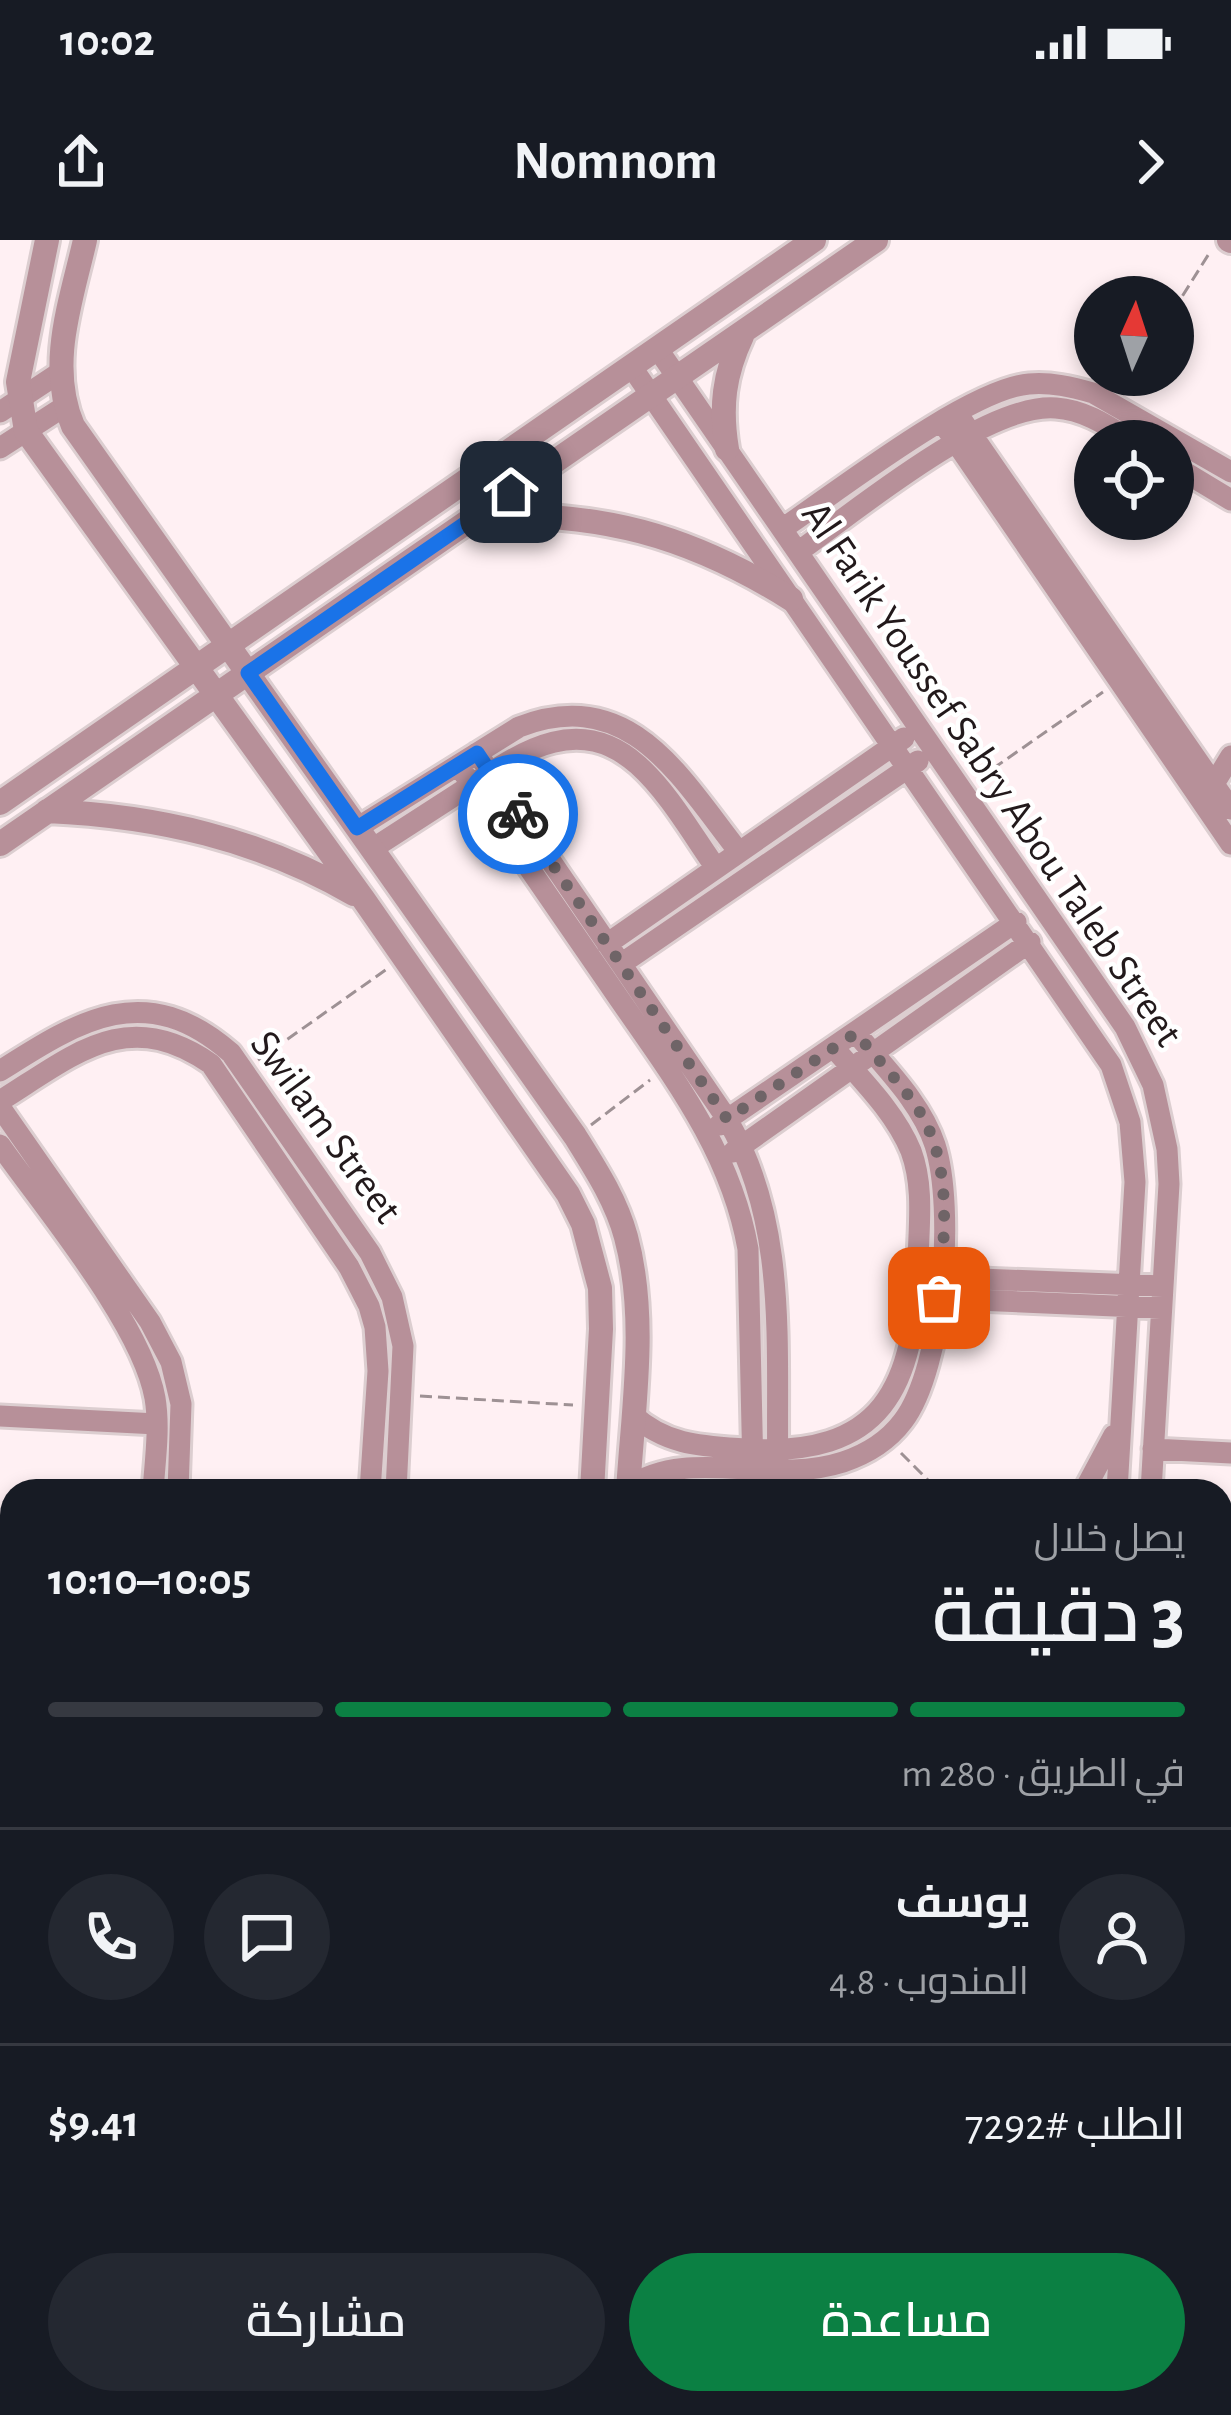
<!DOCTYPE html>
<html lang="ar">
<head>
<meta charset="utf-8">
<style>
	body { margin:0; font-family:"Alegreya Sans",Cairo,sans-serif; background:#242831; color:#f1f3f6; direction:rtl; height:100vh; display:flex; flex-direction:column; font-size:45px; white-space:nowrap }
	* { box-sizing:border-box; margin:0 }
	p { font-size:39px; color:#9ea1a6 }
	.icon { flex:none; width:66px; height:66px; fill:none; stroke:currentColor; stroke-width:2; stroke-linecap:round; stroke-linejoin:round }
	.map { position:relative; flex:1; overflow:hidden; direction:ltr }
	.details { position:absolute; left:0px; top:1239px; width:1233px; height:936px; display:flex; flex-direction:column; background:#171b24; border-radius:36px 36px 0 0; box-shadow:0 6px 18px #0003; direction:rtl }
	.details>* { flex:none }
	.needle { width:78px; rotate:3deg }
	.fabs { position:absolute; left:1074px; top:36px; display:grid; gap:24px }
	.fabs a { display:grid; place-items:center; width:120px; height:120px; border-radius:50%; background:#171b24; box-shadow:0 6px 18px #0003; font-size:60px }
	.pin { position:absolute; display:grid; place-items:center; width:102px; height:102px; color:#fff; margin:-51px; border-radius:24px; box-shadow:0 6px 18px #0006 }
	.courier { position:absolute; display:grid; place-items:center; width:120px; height:120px; margin:-60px; border:9px solid #1a73e8; border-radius:50%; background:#fff; color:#222; box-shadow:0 3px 15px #0007 }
	.summary em { font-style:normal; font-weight:600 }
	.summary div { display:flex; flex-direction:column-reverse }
	.summary { display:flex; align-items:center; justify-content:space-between; height:204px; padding:0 48px }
	h1 { font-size:78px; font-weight:600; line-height:90px }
	.bar { display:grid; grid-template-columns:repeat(4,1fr); gap:18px 12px; align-content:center; height:144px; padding:0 48px }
	.bar i { height:15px; border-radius:9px; background:#363941 }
	.bar .on { background:#0b8043 }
	.bar p { grid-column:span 4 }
	.line { display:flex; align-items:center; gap:30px; padding:0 48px; border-top:3px solid #363941 }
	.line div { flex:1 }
	.round { display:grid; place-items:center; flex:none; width:126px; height:126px; border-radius:63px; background:#242831 }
	.primary-button { display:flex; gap:24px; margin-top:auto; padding:24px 48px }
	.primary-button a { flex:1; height:138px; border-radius:72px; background:#0b8043; color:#fff; font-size:48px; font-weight:600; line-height:138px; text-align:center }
	.primary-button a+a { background:#242831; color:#f1f3f6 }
	.status { display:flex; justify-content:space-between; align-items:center; height:84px; padding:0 60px; background:#171b24; direction:ltr }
	.status svg { height:33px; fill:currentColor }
	header { display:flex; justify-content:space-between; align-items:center; height:156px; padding:0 48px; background:#171b24; font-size:54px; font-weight:600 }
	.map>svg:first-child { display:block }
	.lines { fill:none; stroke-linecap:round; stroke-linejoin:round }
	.minor-casing { stroke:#dcced0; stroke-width:27 }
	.tertiary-casing { stroke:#dcced0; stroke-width:30 }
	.path { stroke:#9e9194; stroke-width:3; stroke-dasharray:12 6; stroke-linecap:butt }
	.minor { stroke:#b79099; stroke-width:21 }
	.tertiary { stroke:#b79099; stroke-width:24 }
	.done { stroke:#6f6467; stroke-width:12; stroke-dasharray:0 21.6 }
	.route { stroke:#1a73e8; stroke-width:15 }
	.labels { text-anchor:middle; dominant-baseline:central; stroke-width:9; stroke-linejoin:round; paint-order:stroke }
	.street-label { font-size:42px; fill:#22191b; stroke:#fff }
</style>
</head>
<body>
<div class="status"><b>10:02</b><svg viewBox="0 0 49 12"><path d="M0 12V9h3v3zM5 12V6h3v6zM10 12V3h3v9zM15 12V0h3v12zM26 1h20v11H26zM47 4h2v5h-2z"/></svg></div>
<header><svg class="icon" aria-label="forward" viewBox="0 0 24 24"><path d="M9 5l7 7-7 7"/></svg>Nomnom<svg class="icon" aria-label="share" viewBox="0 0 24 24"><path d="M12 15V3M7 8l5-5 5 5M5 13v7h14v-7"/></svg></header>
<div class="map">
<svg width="1231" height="2175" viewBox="0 0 1231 2175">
	<rect width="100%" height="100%" fill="#fff0f3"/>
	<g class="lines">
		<defs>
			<path id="minor" d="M 657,108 L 1125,787 L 1153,845 L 1167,909 L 1169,944 L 1151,1251
				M 631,126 L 1111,825 L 1130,882 L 1135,942 L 1117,1251
				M 0,172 L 59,133
				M 957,173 L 1231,569
				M 942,182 L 1231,604
				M 0,208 L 65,166
				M 1173,225 L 1231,260
				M 782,289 C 837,252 969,149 1029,144 C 1051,142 1072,147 1093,153 L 1231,232
				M 798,312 C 856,271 987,162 1056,168 C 1085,170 1108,186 1132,201
				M 477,513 L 727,879 C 790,987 775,1113 778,1233
				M 458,525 C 508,598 559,671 609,744 C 666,828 730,906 748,1009 L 753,1232
				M 1209,552 L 1231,516
				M 357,588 L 519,487 C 630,444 680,537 739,612
				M 372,609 C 403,589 434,569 465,549 C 520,513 577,471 638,525 C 669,553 692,594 716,628
				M 607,704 L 904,498
				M 621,724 L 918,521
				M 0,831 C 81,779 146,739 231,813 L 370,1013 L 392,1057 L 403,1106 L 396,1251
				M 0,861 C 74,815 127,765 211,824 L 349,1027 L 369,1066 L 375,1087 L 378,1131 L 370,1251
				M 0,867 L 150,1082 L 171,1122 L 181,1164 L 178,1251
				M 719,885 L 1016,682
				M 0,905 C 45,969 142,1084 155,1158 C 160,1188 155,1221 153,1251
				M 733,912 L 1030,702
				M 930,1037 L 1163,1046
				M 929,1058 L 1161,1068
				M 633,1175 C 666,1205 701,1206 744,1209 C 883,1218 915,1148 918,1021 C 919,984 924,946 911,911 C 895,872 861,839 834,808
				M 0,1176 L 157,1184
				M 1153,1209 L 1231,1213
				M 629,1247 C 689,1206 769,1246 843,1222 C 867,1214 888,1201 903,1181 C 944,1127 955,968 935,905 C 921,862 884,827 856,793
				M 1084,1251 L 1114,1195
				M 1221,1364 L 1231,1365
				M 0,1378 L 12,1379
				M 1221,1391 L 1231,1392
				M 0,1406 L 12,1407
				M 0,1640 L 12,1641
				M 0,1756 L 12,1757
				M 0,1953 L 12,1952
				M 0,1975 L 12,1974
				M 1221,2012 L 1231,2013
				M 1221,2037 L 1231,2038
				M 0,2171 L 60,2175
				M 242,2175 L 275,2163
				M 517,2175 L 522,2163
				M 694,2175 L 695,2163
				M 716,2175 L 716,2163
				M 1061,2175 L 1062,2163
				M 1096,2175 L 1097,2163"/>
			<path id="tertiary" d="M 47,0 L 18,142 L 26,191 L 364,660 L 568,954 L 583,984 L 600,1048 L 601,1089 L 592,1251
				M 85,0 C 71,62 47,125 73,186 L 575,896 C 595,928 616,960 626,997 C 648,1079 633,1168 628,1251
				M 1229,0 L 1231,1
				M 727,209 C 720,167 724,134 742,96
				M 478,276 C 599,271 689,295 791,359
				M 0,563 L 814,0
				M 47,571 C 158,576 258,599 354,654
				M 0,604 L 876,0
				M 537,2175 L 537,2163
				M 574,2175 L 575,2163"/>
		</defs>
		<use href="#minor" class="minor-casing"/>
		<use href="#tertiary" class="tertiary-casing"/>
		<path class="path" d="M 1173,71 L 1210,12
			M 1125,149 L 1134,135
			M 978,539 L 1103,452
			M 258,820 L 387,729
			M 591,885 L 650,840
			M 420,1156 L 573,1165
			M 901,1213 L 939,1251
			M 1221,1517 L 1225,1520
			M 1221,1718 L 1231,1719"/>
		<use href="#minor" class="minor"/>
		<use href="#tertiary" class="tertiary"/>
	</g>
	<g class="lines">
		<path class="done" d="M 518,574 L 727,879 L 856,793 C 877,819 903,845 921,874 C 953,928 944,998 939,1058"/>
		<path class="route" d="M 511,252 L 248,433 L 357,588 L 477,513 L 518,574"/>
	</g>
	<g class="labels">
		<g class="street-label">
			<text transform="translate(992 534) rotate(56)">Al Farik Youssef Sabry Abou Taleb Street</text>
			<text transform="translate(326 887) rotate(54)">Swilam Street</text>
		</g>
	</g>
</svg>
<div class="fabs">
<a><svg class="needle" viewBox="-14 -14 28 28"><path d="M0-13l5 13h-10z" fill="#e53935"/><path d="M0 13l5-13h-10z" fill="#9ea1a6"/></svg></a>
<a><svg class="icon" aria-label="locate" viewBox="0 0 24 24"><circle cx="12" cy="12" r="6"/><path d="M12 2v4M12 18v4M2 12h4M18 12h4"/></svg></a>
</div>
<div class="pin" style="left:939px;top:1058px;background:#ea580c"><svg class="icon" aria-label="bag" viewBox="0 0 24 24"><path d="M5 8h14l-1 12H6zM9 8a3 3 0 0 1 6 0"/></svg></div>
<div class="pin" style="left:511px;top:252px;background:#1f2937"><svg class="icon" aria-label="home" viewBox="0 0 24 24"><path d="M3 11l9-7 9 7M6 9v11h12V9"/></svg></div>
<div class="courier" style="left:518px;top:574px"><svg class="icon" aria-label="bike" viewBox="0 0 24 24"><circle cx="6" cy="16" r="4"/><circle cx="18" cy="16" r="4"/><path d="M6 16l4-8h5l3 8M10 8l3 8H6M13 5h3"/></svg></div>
<section class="details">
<div class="summary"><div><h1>3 دقيقة</h1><p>يصل خلال</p></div><em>10:05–10:10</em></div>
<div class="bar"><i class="on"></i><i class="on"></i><i class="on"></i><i></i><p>في الطريق · 280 m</p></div>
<div class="line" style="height:216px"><a class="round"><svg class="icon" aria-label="person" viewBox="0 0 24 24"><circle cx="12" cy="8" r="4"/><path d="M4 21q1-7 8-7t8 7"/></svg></a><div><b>يوسف</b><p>المندوب · 4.8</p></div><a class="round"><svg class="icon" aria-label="chat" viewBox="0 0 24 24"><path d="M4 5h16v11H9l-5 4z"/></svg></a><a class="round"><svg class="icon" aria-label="phone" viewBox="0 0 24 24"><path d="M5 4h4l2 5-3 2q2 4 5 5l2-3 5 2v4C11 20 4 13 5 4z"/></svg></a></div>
<div class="line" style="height:156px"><div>الطلب #7292</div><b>$9.41</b></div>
<div class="primary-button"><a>مساعدة</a><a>مشاركة</a></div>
</section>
</div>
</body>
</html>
